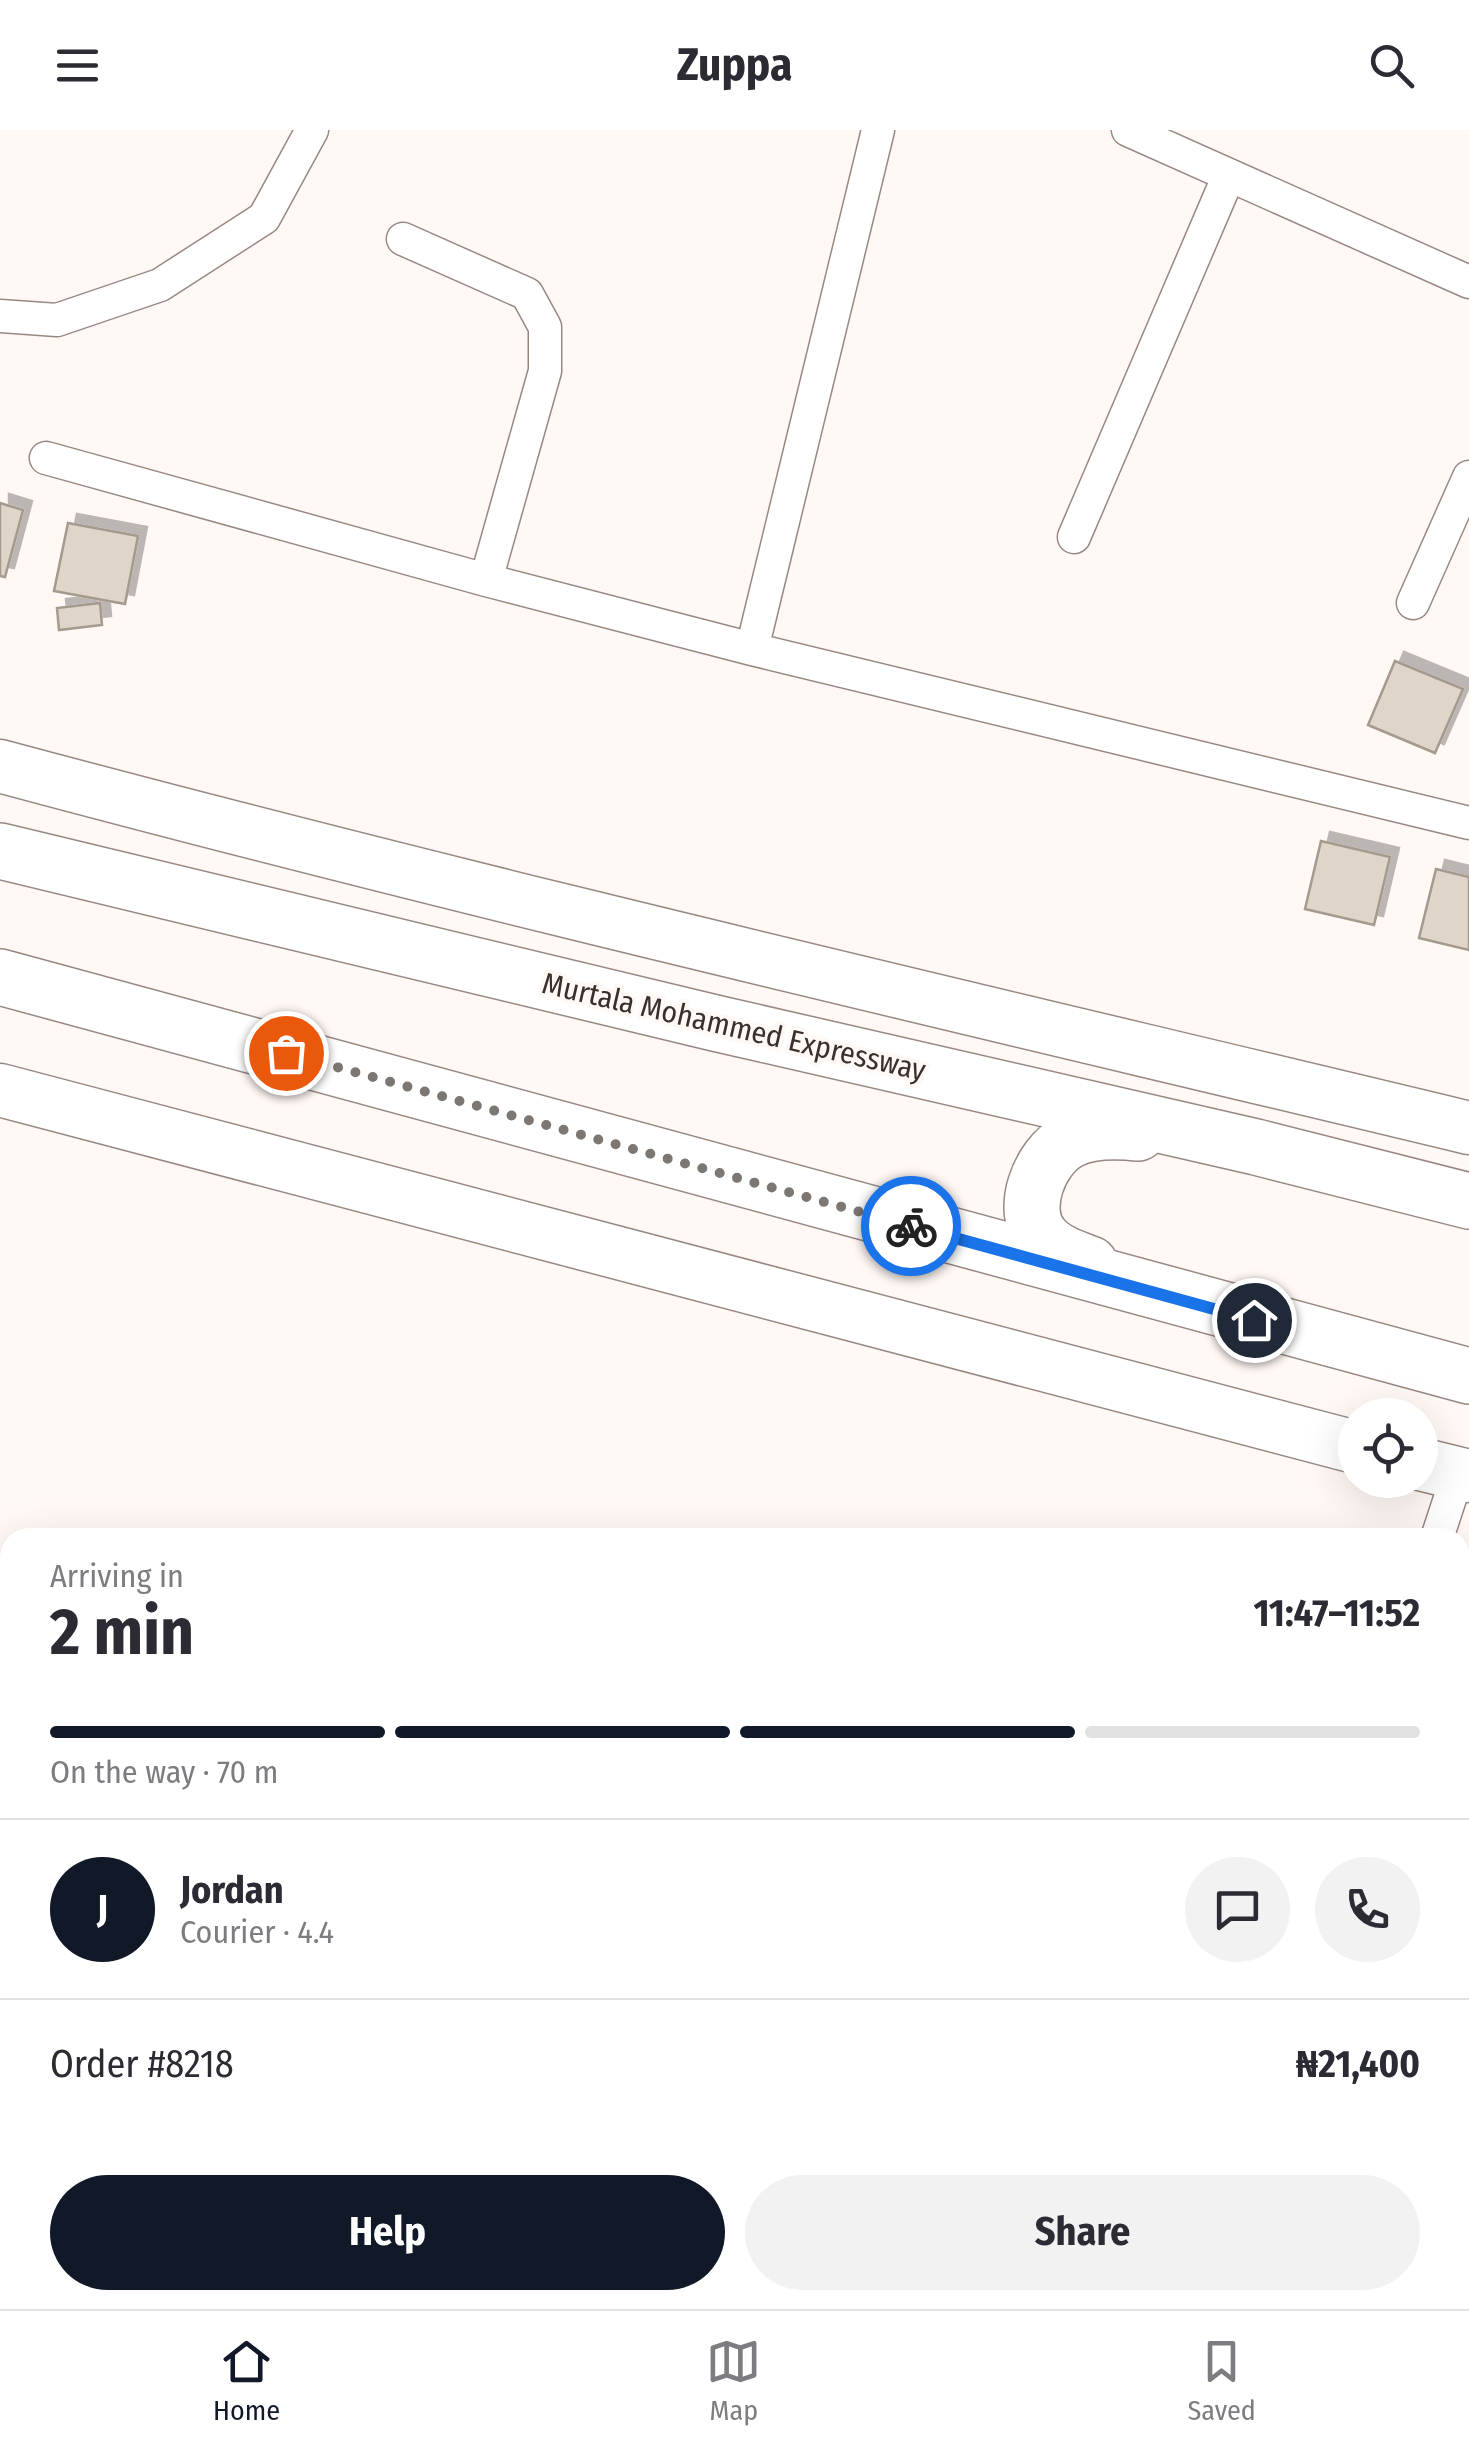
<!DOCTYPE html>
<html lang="en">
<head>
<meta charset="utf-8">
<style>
	body { margin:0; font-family:"Fira Sans Condensed",sans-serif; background:#f2f2f3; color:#2b2b33; height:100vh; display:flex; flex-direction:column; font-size:38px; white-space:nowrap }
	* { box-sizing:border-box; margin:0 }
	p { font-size:32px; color:#7c7c81 }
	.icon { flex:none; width:55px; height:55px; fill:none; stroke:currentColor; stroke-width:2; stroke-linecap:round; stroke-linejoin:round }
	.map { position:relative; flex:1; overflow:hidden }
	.side { position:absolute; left:0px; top:1398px; width:1470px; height:782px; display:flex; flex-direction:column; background:#fff; border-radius:30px 30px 0 0; box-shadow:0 10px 40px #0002 }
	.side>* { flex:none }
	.fabs { position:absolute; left:1338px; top:1268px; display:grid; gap:20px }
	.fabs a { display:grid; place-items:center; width:100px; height:100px; border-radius:50%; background:#fff; box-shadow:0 10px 40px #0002; font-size:50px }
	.pin { position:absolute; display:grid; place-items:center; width:85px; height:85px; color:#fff; margin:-42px; border:5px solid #fff; border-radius:50%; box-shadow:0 2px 10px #0007 }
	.courier { position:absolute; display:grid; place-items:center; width:100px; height:100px; margin:-50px; border:8px solid #1a73e8; border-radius:50%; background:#fff; color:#222; box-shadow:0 2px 12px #0007 }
	.head em { font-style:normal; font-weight:700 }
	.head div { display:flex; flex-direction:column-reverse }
	.head { display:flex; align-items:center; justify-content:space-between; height:170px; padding:0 50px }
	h1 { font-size:65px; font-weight:700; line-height:75px }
	.bar { display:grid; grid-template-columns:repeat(4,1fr); gap:15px 10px; align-content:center; height:120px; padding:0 50px }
	.bar i { height:12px; border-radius:8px; background:#e1e1e2 }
	.bar .active { background:#111827 }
	.bar p { grid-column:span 4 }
	.line { display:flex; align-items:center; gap:25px; padding:0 50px; border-top:2px solid #e1e1e2 }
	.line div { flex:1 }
	.round { display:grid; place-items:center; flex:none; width:105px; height:105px; border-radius:52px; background:#f2f2f3 }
	.cta { display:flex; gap:20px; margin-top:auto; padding:20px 50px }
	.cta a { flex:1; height:115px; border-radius:60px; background:#111827; color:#fff; font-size:40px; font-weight:700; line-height:115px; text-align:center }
	.cta a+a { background:#f2f2f3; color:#2b2b33 }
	header { display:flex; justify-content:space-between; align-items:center; height:130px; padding:0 50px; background:#fff; font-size:45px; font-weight:700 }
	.tabs { display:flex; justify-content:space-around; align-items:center; height:140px; border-top:2px solid #e1e1e2; background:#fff; font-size:28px; color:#7c7c81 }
	.tabs a { display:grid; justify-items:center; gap:5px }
	.tabs .active { color:#111827 }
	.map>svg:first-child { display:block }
	.building { fill:#dfd5c8; stroke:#a49a8d; stroke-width:2.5; filter:url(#shadow) }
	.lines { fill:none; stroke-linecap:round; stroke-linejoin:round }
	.lane-casing { stroke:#988882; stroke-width:20 }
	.street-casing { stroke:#988882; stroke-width:35 }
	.primary-casing { stroke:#988882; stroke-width:55 }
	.highway-casing { stroke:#988882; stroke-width:58 }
	.lane { stroke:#fff; stroke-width:18 }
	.street { stroke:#fff; stroke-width:32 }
	.primary { stroke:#fff; stroke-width:52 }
	.highway { stroke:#fff; stroke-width:55 }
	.done { stroke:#7d7774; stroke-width:10; stroke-dasharray:0 18 }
	.route { stroke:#1a73e8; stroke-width:12 }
	.labels { text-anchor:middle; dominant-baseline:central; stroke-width:8; stroke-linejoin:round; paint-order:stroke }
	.street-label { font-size:30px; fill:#37312e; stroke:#fff8f5 }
</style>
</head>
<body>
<header><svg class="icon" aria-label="menu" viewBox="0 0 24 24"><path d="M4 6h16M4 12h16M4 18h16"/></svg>Zuppa<svg class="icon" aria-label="search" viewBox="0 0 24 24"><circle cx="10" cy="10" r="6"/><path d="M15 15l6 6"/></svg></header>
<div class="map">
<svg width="1469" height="2179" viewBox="0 0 1469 2179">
	<defs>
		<filter id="shadow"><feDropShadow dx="9" dy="-9" stdDeviation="0" flood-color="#0004"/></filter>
	</defs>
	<rect width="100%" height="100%" fill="#fff8f5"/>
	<path class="building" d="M 0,373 L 23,380 L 5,447 L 0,446 Z
		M 68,393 L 138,406 L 125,474 L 54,461 Z
		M 100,473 L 102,495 L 59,500 L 57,478 Z
		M 1395,531 L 1463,559 L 1435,623 L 1368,595 Z
		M 1321,711 L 1390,727 L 1374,795 L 1305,779 Z
		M 1436,739 L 1469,747 L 1469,820 L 1419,808 Z
		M 1469,1865 L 1469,2164 L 1460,2162 L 1460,1895 Z
		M 482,2170 L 558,2170 L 555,2179 L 479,2179 Z
		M 584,2170 L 668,2170 L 665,2179 L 581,2179 Z
		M 941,2170 L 1031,2170 L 1029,2179 L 939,2179 Z
		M 1050,2170 L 1090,2170 L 1088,2179 Z
		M 779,2171 L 817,2179 L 778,2179 Z"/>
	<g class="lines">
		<defs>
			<path id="lane" d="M 1397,2170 L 1434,2179"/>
			<path id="street" d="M 1128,0 L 1469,152
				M 403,109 L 527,164 L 545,197 L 545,241 L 486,450
				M 0,186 L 57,190 L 160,155 L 264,88 L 312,0
				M 46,328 L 486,450 L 752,519 L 1469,693
				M 1074,407 L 1229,45
				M 1413,473 L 1469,347
				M 752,519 L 878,0
				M 1437,1408 L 1458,1344
				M 1460,1689 L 1469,1692
				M 1244,2179 L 1247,2170"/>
			<path id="primary" d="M 0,636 C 487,767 979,880 1469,998
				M 0,960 L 1355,1317
				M 1420,1334 L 1469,1346"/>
			<path id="highway" d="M 0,721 L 719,894 L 1256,1017 L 1469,1071
				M 0,847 L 1469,1246
				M 1090,1134 C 1074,1128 1054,1122 1042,1107 C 1019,1080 1039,1027 1069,1011 C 1089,1000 1116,1001 1138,1003"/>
		</defs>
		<use href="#lane" class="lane-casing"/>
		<use href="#street" class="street-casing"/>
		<use href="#primary" class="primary-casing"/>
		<use href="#highway" class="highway-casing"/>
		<use href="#lane" class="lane"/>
		<use href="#street" class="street"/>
		<use href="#primary" class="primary"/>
		<use href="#highway" class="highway"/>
	</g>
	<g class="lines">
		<path class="done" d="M 286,923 L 911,1096"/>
		<path class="route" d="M 911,1096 L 1254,1190"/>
	</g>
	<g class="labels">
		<g class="street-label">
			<text transform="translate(734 897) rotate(13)">Murtala Mohammed Expressway</text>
		</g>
	</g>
</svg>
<div class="fabs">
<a><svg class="icon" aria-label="locate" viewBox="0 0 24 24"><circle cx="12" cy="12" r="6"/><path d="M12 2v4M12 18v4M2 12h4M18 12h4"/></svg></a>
</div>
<div class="pin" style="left:286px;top:923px;background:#ea580c"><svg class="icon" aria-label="bag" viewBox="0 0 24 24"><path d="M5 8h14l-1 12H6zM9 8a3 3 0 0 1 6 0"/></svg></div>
<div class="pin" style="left:1254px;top:1190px;background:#1f2937"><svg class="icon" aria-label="home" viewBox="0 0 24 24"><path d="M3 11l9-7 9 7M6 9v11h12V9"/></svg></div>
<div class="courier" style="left:911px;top:1096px"><svg class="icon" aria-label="bike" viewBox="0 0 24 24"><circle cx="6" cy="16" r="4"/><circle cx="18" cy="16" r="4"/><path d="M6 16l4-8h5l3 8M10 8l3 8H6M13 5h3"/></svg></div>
<section class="side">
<div class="head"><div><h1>2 min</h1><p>Arriving in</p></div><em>11:47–11:52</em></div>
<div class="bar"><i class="active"></i><i class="active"></i><i class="active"></i><i></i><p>On the way · 70 m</p></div>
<div class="line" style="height:180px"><b class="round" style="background:#111827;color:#fff">J</b><div><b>Jordan</b><p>Courier · 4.4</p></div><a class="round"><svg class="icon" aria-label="chat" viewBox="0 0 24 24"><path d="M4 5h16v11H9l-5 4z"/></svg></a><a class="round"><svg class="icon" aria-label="phone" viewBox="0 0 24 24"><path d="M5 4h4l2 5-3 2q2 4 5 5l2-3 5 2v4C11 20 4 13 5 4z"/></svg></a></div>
<div class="line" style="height:130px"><div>Order #8218</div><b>₦21,400</b></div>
<div class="cta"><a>Help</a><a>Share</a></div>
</section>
</div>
<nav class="tabs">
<a class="active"><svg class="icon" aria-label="home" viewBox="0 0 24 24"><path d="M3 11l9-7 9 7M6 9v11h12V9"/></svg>Home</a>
<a><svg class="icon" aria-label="map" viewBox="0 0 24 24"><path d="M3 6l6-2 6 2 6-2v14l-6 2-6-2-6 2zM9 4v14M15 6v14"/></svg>Map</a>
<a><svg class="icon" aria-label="saved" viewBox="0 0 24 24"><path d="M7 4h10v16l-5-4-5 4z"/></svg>Saved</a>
</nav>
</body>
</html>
